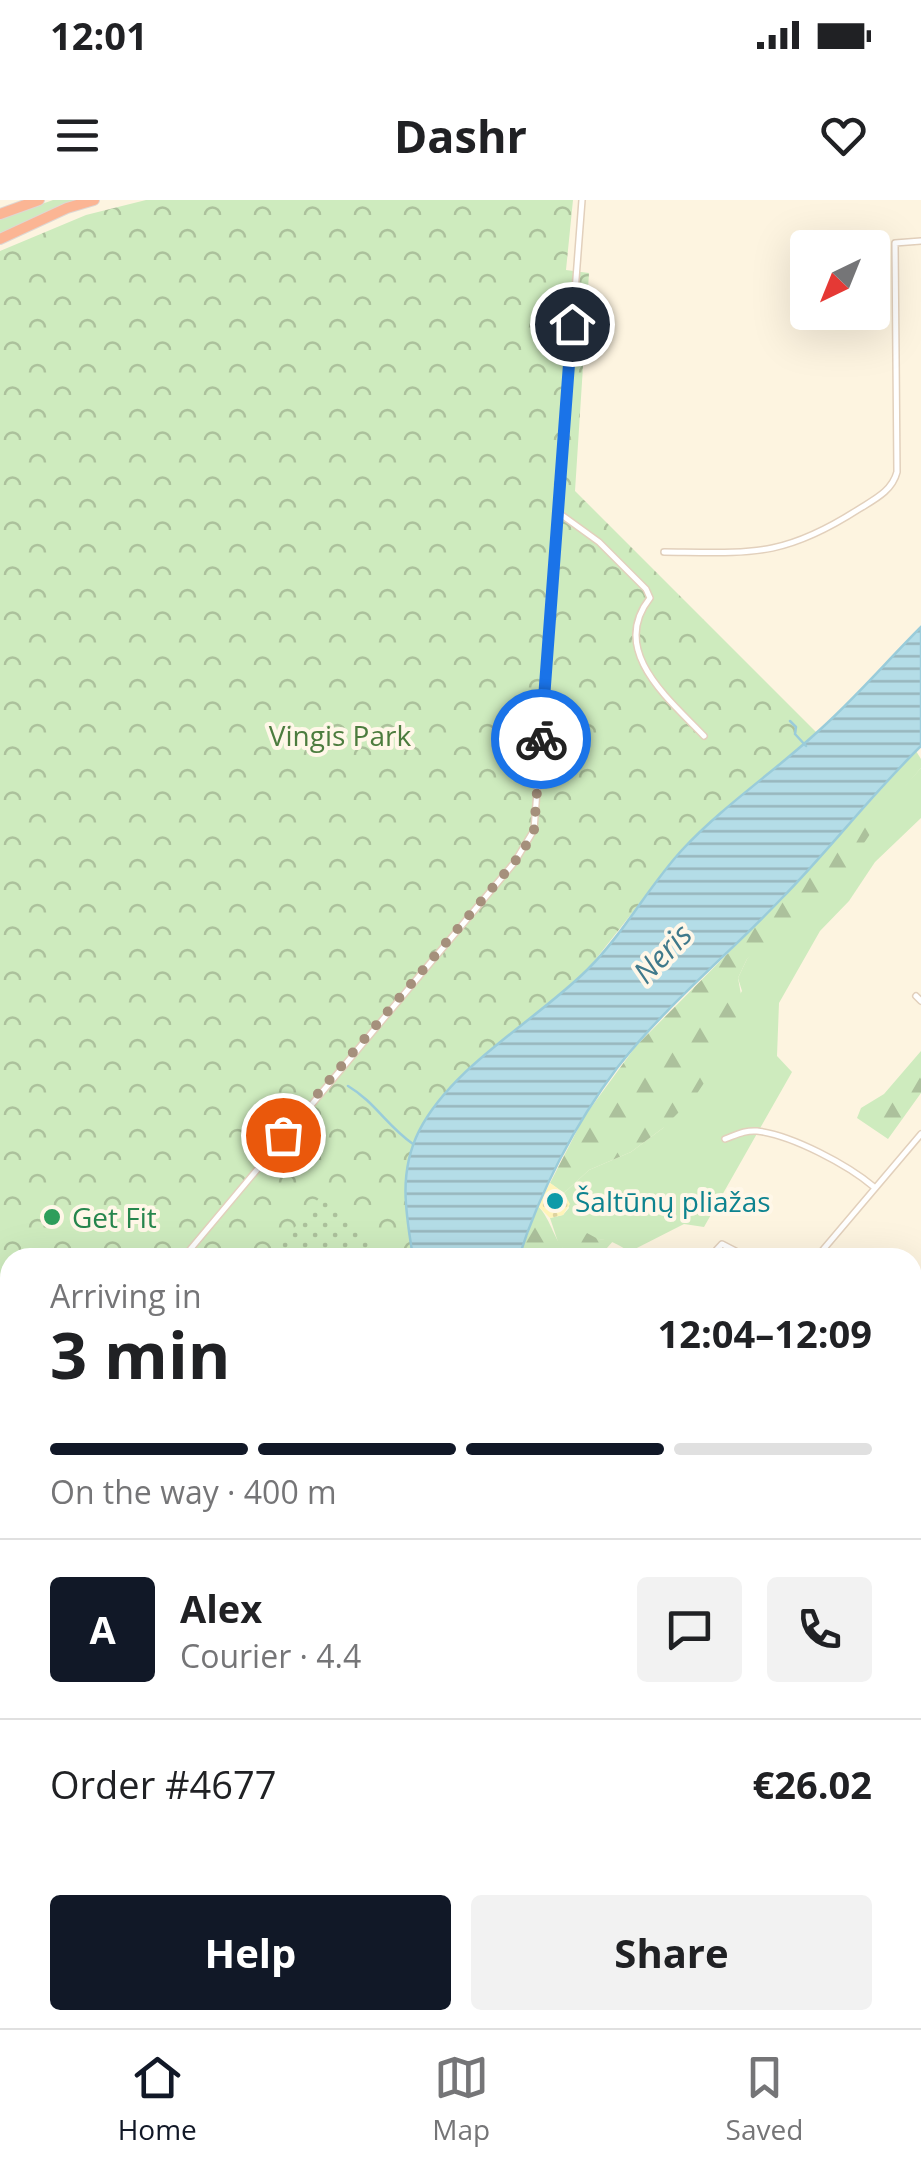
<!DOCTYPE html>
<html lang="en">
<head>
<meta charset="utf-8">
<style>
	body { margin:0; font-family:"Open Sans",sans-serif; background:#f2f2f2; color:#202124; height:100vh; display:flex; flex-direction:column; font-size:38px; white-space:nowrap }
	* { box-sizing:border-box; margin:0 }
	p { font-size:32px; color:#757577 }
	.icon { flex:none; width:55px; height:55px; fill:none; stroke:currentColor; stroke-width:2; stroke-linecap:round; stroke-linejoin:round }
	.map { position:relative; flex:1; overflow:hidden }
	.sheet { position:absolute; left:0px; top:1048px; width:922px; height:782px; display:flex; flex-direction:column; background:#fff; border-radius:30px 30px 0 0; box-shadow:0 10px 40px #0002 }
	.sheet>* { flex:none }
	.needle { width:65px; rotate:223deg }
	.buttons { position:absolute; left:790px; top:30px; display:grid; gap:20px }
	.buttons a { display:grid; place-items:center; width:100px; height:100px; border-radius:10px; background:#fff; box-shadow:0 10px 40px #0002; font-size:50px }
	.pin { position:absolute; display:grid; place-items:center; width:85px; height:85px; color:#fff; margin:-42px; border:5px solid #fff; border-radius:50%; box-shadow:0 2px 10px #0007 }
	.courier { position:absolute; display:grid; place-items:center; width:100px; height:100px; margin:-50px; border:8px solid #1a73e8; border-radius:50%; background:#fff; color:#222; box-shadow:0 2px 12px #0007 }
	.summary em { font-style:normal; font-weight:700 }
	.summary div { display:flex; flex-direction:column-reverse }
	.summary { display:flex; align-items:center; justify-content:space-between; height:170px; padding:0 50px }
	h1 { font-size:65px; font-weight:700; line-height:75px }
	.bar { display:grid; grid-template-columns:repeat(4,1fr); gap:15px 10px; align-content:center; height:120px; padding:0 50px }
	.bar i { height:12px; border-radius:8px; background:#e0e0e0 }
	.bar .active { background:#111827 }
	.bar p { grid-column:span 4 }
	.line { display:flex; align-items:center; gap:25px; padding:0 50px; border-top:2px solid #e0e0e0 }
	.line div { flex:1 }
	.round { display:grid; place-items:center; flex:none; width:105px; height:105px; border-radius:10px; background:#f2f2f2 }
	.cta { display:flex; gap:20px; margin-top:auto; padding:20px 50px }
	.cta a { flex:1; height:115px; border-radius:10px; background:#111827; color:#fff; font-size:40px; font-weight:700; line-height:115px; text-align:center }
	.cta a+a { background:#f2f2f2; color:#202124 }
	.status { display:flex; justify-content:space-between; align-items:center; height:70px; padding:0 50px; background:#fff; direction:ltr }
	.status svg { height:28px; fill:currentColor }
	header { display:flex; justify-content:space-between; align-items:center; height:130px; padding:0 50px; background:#fff; font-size:45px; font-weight:700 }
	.tabs { display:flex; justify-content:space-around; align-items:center; height:140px; border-top:2px solid #e0e0e0; background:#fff; font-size:28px; color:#757577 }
	.tabs a { display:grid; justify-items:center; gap:5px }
	.tabs .active { color:#111827 }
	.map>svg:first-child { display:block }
	.grass { fill:#ceebbe }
	.forest { fill:url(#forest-firs) }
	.sand { fill:url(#sand-dots) }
	.park { fill:url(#park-crowns) }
	.garden { fill:url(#garden-dots) }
	.water { fill:url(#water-rules); stroke:#9accda; stroke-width:2.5 }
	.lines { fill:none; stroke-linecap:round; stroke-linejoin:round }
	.stream { stroke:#9accda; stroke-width:2.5 }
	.street-casing { stroke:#e2d0bc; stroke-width:8 }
	.highway-casing { stroke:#ded7d3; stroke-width:12 }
	.street { stroke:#fff; stroke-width:5 }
	.highway { stroke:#fbb594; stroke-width:10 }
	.done { stroke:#a5907c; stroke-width:10; stroke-dasharray:0 18 }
	.route { stroke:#1a73e8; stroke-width:12 }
	.culture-dot { fill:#0f9aa8; stroke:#fff7e8; stroke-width:4 }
	.leisure-dot { fill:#2e9e5b; stroke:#fff7e8; stroke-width:4 }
	.labels { text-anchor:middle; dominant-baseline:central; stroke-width:8; stroke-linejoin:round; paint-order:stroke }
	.park-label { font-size:28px; fill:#4c7c3e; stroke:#fff7e8 }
	.culture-label { font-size:28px; fill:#0d838f; stroke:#fff7e8; text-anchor:start }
	.leisure-label { font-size:28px; fill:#27864d; stroke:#fff7e8; text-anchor:start }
	.water-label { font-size:30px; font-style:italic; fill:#3f798b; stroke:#fff7e8 }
</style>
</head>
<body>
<div class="status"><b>12:01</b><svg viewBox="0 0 49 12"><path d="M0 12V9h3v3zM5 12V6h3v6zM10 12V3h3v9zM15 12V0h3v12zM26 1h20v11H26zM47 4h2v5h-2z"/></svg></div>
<header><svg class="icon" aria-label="menu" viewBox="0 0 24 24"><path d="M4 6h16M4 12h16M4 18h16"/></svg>Dashr<svg class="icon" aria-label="heart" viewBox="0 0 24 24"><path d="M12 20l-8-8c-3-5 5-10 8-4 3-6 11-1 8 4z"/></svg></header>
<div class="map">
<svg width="921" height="1828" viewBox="0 0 921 1828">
	<defs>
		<pattern id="forest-firs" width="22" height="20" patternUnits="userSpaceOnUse" patternTransform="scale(2.5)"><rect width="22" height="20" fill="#ceebbe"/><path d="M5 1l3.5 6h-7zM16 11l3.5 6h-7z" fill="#acc19c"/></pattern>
		<pattern id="sand-dots" width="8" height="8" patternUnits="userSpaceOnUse" patternTransform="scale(2.5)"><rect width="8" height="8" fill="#fff4b9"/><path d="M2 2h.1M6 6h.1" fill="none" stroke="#ded3a0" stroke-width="1.8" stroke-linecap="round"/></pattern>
		<pattern id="park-crowns" width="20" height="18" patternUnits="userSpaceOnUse" patternTransform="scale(2.5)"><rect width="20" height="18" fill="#ceebbe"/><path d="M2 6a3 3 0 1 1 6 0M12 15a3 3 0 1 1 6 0" fill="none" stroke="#acc19c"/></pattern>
		<pattern id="garden-dots" width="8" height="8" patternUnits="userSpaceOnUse" patternTransform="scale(2.5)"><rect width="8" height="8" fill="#ceebbe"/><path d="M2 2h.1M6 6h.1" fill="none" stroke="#acc19c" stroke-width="1.8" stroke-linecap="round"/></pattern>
		<pattern id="water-rules" width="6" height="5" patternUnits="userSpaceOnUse" patternTransform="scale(2.5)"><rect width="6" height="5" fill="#b4dde7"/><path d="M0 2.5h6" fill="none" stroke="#97b6bd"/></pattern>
	</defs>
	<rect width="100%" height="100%" fill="#fdf4e0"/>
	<path class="grass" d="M 53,0 L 81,0 L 0,33 L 0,19 Z
		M 921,568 L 921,618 L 875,662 L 849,701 L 820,731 L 779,803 L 777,856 L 792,872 L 704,1027 L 684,1024 L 629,1052 C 610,1037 584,1032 567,1052 L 559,1045 L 550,1018 L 563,1015 L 569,1008 L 564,993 L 589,970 L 631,952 L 663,928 L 742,791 L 738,778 L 747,759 Z"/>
	<path class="forest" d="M 916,551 L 921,559 L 921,568 L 891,603 L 829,695 L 747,759 L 738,778 L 742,800 L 730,834 L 718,862 L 696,895 L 663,928 L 631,952 L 589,970 L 564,993 L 550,983 L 584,917 L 636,846 L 782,699 Z
		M 921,851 L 921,893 L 888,939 L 857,918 L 861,908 L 884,894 Z
		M 538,1006 C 552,1021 554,1041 566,1051 L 587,1033 L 598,1039 L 614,1040 L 599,1057 L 519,1058 Z
		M 913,1300 L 916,1304 L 921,1301 L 921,1515 L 912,1514 Z"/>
	<path class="sand" d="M 550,983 L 564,993 L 570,1004 L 563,1015 L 550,1018 L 538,1006 Z"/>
	<path class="park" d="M 146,0 L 573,0 L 566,70 L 589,73 L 575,291 L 817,533 L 708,624 L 680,652 L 588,769 L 425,921 C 400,967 405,1008 413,1057 L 10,1058 L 10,1755 L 0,1752 L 0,51 L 86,15 Z
		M 593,983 L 602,995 L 583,1010 L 574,997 Z
		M 332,1820 L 799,1820 L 800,1828 L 318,1828 Z"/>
	<path class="garden" d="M 320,997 L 388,1057 L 270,1057 Z"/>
	<path class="water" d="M 921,427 L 921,546 C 872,594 830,649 782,698 C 728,755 665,806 617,868 C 575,924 540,991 519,1057 L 413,1057 C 406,1014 398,973 419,931 C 453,865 536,821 588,769 C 624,733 648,687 682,650 C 722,607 771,574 814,535 C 852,502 885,463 921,427 Z
		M 0,1752 L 10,1755 L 10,1820 L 332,1820 L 318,1828 L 0,1828 Z"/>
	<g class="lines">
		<path class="stream" d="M 790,521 L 796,527 L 795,534 L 806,546
			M 348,886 C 375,902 387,926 413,944
			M 604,1820 L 615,1828"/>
		<defs>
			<path id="street" d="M 559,313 L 599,342 L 646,389 L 650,398 C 608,451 670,500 704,536
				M 664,352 C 751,353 783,358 859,309 C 875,299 892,291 897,272 L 895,43 L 921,41
				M 916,796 L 921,801
				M 725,939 C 736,935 745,930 757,931 C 792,935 848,965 874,987
				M 183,1058 L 514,663 L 534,630 L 582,0
				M 709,1058 L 722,1044 L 749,1058
				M 816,1058 L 921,934
				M 0,1268 L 10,1259"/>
			<path id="highway" d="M 0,14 L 39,0
				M 0,39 L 67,8 L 94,0"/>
		</defs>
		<use href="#street" class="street-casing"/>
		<use href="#highway" class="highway-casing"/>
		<use href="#street" class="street"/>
		<use href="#highway" class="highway"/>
	</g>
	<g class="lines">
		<path class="done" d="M 283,935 L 522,653 L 534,630 L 541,539"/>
		<path class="route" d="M 541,539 L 572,124"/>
	</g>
	<circle class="culture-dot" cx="555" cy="1001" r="10"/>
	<circle class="leisure-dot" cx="52" cy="1017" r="10"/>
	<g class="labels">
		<g class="park-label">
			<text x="340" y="535">Vingis Park</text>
		</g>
		<g class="culture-label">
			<text x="575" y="1001">Šaltūnų pliažas</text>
		</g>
		<g class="leisure-label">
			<text x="72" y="1017">Get Fit</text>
		</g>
		<g class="water-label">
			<text transform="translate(662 753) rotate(-46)">Neris</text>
		</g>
	</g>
</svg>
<div class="buttons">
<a><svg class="needle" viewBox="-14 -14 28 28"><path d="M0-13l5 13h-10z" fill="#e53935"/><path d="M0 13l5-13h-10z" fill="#757577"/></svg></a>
</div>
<div class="pin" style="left:283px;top:935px;background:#ea580c"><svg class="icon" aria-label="bag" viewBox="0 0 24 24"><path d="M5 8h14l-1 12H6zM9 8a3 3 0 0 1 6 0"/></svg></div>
<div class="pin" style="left:572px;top:124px;background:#1f2937"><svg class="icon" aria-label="home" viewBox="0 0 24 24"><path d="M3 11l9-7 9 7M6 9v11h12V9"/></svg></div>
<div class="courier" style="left:541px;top:539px"><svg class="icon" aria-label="bike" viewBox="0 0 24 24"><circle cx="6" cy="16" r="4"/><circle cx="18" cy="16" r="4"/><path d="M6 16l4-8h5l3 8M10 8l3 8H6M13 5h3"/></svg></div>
<section class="sheet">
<div class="summary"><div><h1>3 min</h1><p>Arriving in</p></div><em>12:04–12:09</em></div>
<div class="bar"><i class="active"></i><i class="active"></i><i class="active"></i><i></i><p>On the way · 400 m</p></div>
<div class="line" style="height:180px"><b class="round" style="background:#111827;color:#fff">A</b><div><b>Alex</b><p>Courier · 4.4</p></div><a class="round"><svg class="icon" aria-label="chat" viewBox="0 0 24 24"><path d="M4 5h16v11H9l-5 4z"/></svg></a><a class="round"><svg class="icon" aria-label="phone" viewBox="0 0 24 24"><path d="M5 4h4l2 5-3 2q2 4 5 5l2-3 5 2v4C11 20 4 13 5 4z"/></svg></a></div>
<div class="line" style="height:130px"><div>Order #4677</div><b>€26.02</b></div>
<div class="cta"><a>Help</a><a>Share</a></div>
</section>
</div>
<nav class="tabs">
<a class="active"><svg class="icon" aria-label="home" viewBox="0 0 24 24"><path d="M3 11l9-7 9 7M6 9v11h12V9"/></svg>Home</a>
<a><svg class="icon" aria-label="map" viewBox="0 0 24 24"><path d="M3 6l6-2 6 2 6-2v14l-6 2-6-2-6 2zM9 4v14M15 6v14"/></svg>Map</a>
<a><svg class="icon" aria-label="saved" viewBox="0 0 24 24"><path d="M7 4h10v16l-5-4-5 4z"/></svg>Saved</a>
</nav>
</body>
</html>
